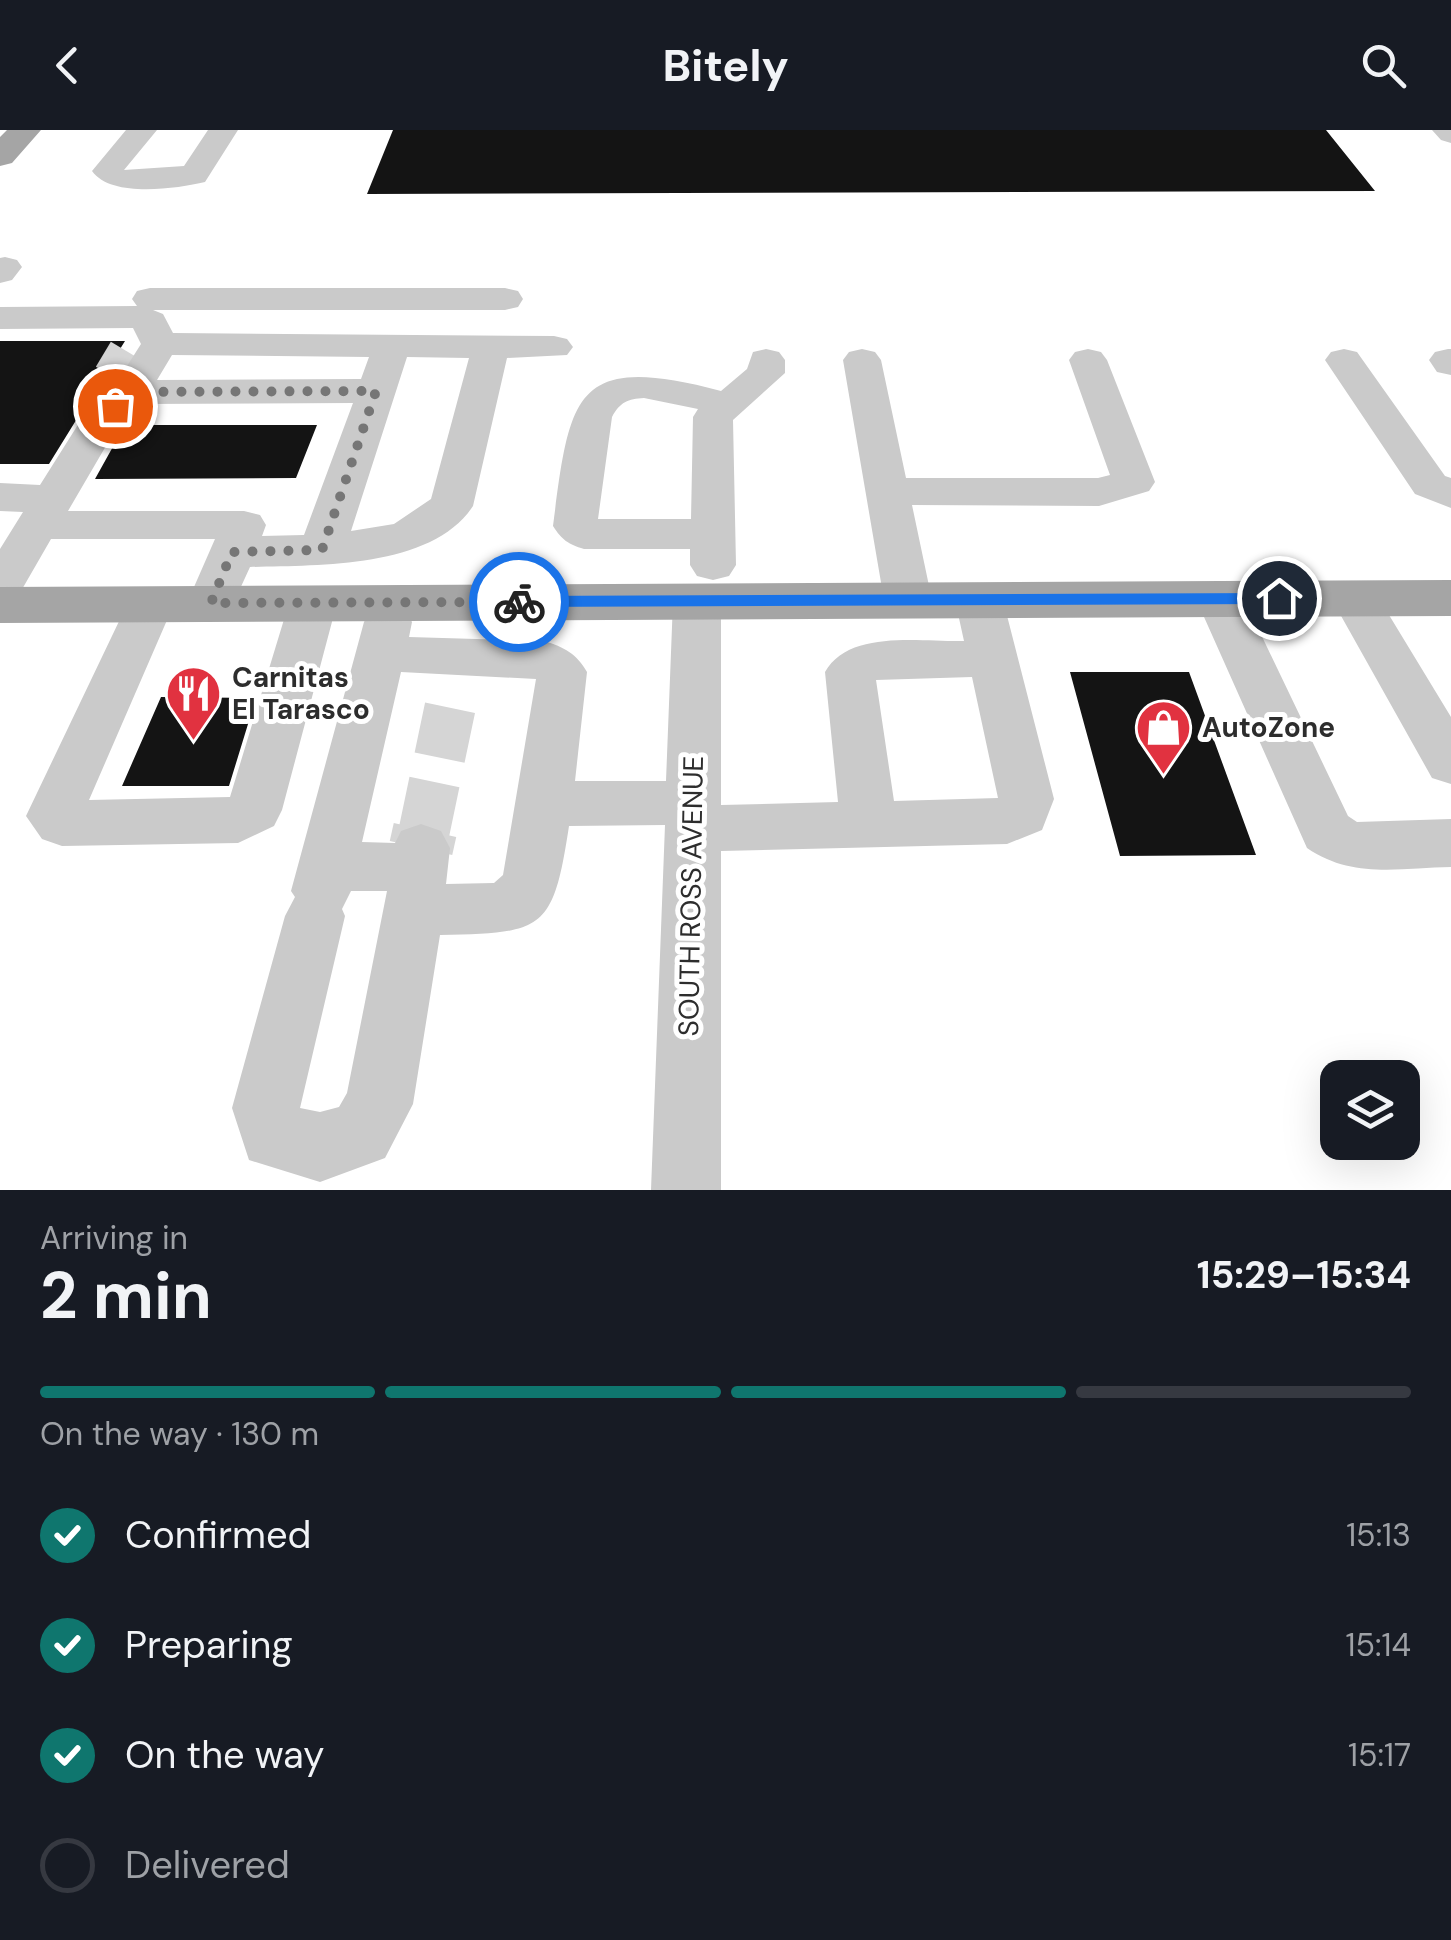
<!DOCTYPE html>
<html lang="en">
<head>
<meta charset="utf-8">
<style>
	body { margin:0; font-family:"DM Sans",sans-serif; background:#242831; color:#f1f3f6; height:100vh; display:flex; flex-direction:column; font-size:38px; white-space:nowrap }
	* { box-sizing:border-box; margin:0 }
	p { font-size:32px; color:#9ea1a6 }
	.icon { flex:none; width:55px; height:55px; fill:none; stroke:currentColor; stroke-width:2; stroke-linecap:round; stroke-linejoin:round }
	.map { position:relative; height:1060px; overflow:hidden }
	.side { display:flex; flex-direction:column; background:#171b24; flex:1 }
	.side>* { flex:none }
	.fabs { position:absolute; left:1320px; top:930px; display:grid; gap:20px }
	.fabs a { display:grid; place-items:center; width:100px; height:100px; border-radius:20px; background:#171b24; box-shadow:0 10px 40px #0002; font-size:50px }
	.pin { position:absolute; display:grid; place-items:center; width:85px; height:85px; color:#fff; margin:-42px; border:5px solid #fff; border-radius:50%; box-shadow:0 2px 10px #0007 }
	.courier { position:absolute; display:grid; place-items:center; width:100px; height:100px; margin:-50px; border:8px solid #1a73e8; border-radius:50%; background:#fff; color:#222; box-shadow:0 2px 12px #0007 }
	.headline em { font-style:normal; font-weight:700 }
	.headline div { display:flex; flex-direction:column-reverse }
	.headline { display:flex; align-items:center; justify-content:space-between; height:170px; padding:0 40px }
	h1 { font-size:65px; font-weight:700; line-height:75px }
	.bar { display:grid; grid-template-columns:repeat(4,1fr); gap:15px 10px; align-content:center; height:120px; padding:0 40px }
	.bar i { height:12px; border-radius:8px; background:#363941 }
	.bar .current { background:#0f766e }
	.bar p { grid-column:span 4 }
	ol { padding:0 40px; list-style:none }
	li { display:flex; align-items:center; gap:30px; height:110px }
	li p { margin-inline-start:auto }
	li .icon { padding:10px; border-radius:50%; background:#0f766e; color:#fff; stroke-width:4 }
	li:last-child { color:#9ea1a6 }
	li i { width:55px; height:55px; border:5px solid #363941; border-radius:50% }
	header { display:flex; justify-content:space-between; align-items:center; height:130px; padding:0 40px; background:#171b24; font-size:45px; font-weight:700 }
	.map>svg:first-child { display:block }
	.building { fill:#141414 }
	.lines { fill:none; stroke-linecap:round; stroke-linejoin:round }
	.minor-tunnel-far2 { stroke:#d5d5d5; stroke-width:40; stroke-dasharray:40 20; stroke-linecap:butt }
	.minor-tunnel-far1 { stroke:#d5d5d5; stroke-width:51; stroke-dasharray:51 25; stroke-linecap:butt }
	.minor-tunnel { stroke:#d5d5d5; stroke-width:64; stroke-dasharray:64 31; stroke-linecap:butt }
	.minor { fill:#cacaca; fill-rule:evenodd }
	.major { fill:#a5a5a5; fill-rule:evenodd }
	.route { fill:#1a73e8 }
	.done { stroke:#767676; stroke-width:10; stroke-dasharray:0 18 }
	.labels { text-anchor:middle; dominant-baseline:central; stroke-width:10; stroke-linejoin:round; paint-order:stroke }
	.poi-label { font-size:28px; font-weight:bold; fill:#2d2d2d; stroke:#fff; text-anchor:start }
	.street-label { font-size:28px; fill:#2d2d2d; stroke:#fff }
</style>
</head>
<body>
<header><svg class="icon" aria-label="back" viewBox="0 0 24 24"><path d="M15 5l-7 7 7 7"/></svg>Bitely<svg class="icon" aria-label="search" viewBox="0 0 24 24"><circle cx="10" cy="10" r="6"/><path d="M15 15l6 6"/></svg></header>
<div class="map">
<svg width="1451" height="1060" viewBox="0 0 1451 1060">
	<rect width="100%" height="100%" fill="#fff"/>
	<path class="building" d="M 393,0 L 1326,0 L 1375,61 L 367,64 Z
		M 0,211 L 125,211 L 49,334 L 0,334 Z
		M 125,295 L 317,295 L 296,348 L 95,349 Z
		M 1070,542 L 1189,542 L 1256,725 L 1120,726 Z
		M 161,567 L 256,568 L 229,656 L 122,656 Z"/>
	<g class="lines">
		<path class="minor-tunnel-far2" d="M 113,247 L 128,222"/>
		<path class="minor-tunnel-far1" d="M 424,702 L 455,554"/>
		<path class="minor-tunnel" d="M 421,718 L 425,700"/>
		<path class="minor" d="M 126,0 L 157,0 L 124,40 L 184,36 L 208,0 L 238,0 L 205,52 C 175,59 111,68 92,41 Z
			M 1432,0 L 1451,0 L 1451,13 L 1441,10 Z
			M 5,127 L 17,130 L 22,137 L 12,150 L 0,153 L 0,128 Z
			M 150,158 L 505,158 L 518,161 L 523,169 L 518,177 L 505,180 L 153,180 L 163,184 L 173,203 L 554,206 L 567,209 L 573,217 L 567,225 L 507,228 L 473,376 C 432,439 316,435 250,437 L 228,485 L 211,489 L 194,485 L 187,473 L 215,409 L 51,409 L 17,468 L 0,473 L 0,419 L 23,382 L 0,381 L 0,353 L 40,355 L 86,282 L 115,255 L 141,214 L 133,198 L 0,199 L 0,177 L 137,176 L 132,169 L 137,161 ZM 172,225 L 369,227 L 361,249 L 157,250 ZM 407,227 L 469,228 L 431,369 L 394,394 L 351,401 ZM 353,273 L 304,405 L 262,406 L 266,395 L 260,385 L 244,381 L 68,381 L 117,297 L 140,274 Z
			M 766,219 L 779,222 L 785,230 L 785,243 L 733,290 L 736,435 L 729,446 L 713,450 L 697,446 L 690,435 L 690,419 L 584,419 C 568,414 562,410 553,396 C 570,264 574,222 721,261 L 747,239 L 753,222 ZM 644,268 L 698,279 L 693,287 L 691,389 L 598,389 L 612,287 C 620,272 628,269 644,268 Z
			M 862,219 L 875,222 L 881,230 L 906,348 L 1098,348 L 1110,345 L 1069,230 L 1075,222 L 1088,219 L 1101,222 L 1107,230 L 1155,352 L 1149,361 L 1099,376 L 912,375 L 932,470 L 925,482 L 908,486 L 891,482 L 884,470 L 843,230 L 849,222 Z
			M 1344,219 L 1357,222 L 1445,346 L 1451,348 L 1451,378 L 1415,364 L 1325,230 L 1331,222 Z
			M 1448,219 L 1451,219 L 1451,245 L 1437,242 L 1429,230 L 1435,222 Z
			M 1355,452 L 1372,457 L 1451,587 L 1451,654 L 1432,648 L 1331,468 L 1338,457 Z
			M 1220,453 L 1237,457 L 1244,469 L 1348,686 L 1357,692 L 1451,689 L 1451,737 C 1399,738 1352,749 1307,718 L 1196,469 L 1203,457 Z
			M 979,454 L 996,458 L 1003,470 L 1054,669 L 1042,700 L 1007,714 L 721,721 L 721,1060 L 651,1060 L 665,695 L 569,696 C 553,801 544,803 440,805 L 413,974 L 385,1028 L 320,1052 L 249,1030 L 232,978 L 285,786 L 295,767 L 291,761 L 364,492 L 371,480 L 388,475 L 405,480 L 412,492 L 409,507 L 544,511 C 564,517 577,524 587,542 L 575,651 L 666,651 L 673,471 L 680,459 L 697,455 L 714,459 L 721,471 L 721,675 L 838,672 L 825,542 C 849,499 921,512 964,511 L 955,470 L 962,458 ZM 401,542 L 536,549 L 503,745 L 494,753 L 446,754 L 450,718 L 441,701 L 421,694 L 401,701 L 395,713 L 362,712 ZM 972,547 L 998,668 L 894,671 L 876,550 ZM 351,761 L 387,761 L 347,963 L 339,977 L 320,982 L 300,978 L 345,786 L 342,779 Z
			M 313,457 L 330,461 L 337,473 L 282,680 L 274,696 L 238,713 L 62,716 L 42,709 L 26,686 L 133,462 L 150,458 L 167,462 L 174,474 L 89,670 L 230,667 L 289,473 L 296,461 Z"/>
		<path class="major" d="M 7,0 L 41,0 L 12,33 L 0,36 L 0,7 Z
			M 1451,450 L 1451,486 L 0,493 L 0,457 Z"/>
	</g>
	<path class="route" d="M 1279,463 L 1287,468 L 1279,474 L 519,477 L 511,472 L 519,466 Z"/>
	<g class="lines">
		<path class="done" d="M 115,276 L 130,262 L 376,261 L 322,420 L 232,422 L 211,473 L 519,472"/>
	</g>
	<defs>
		<symbol id="restaurant-pin" viewBox="-11 -11 22 30"><path d="M0 17L-7.5 6A9.5 9.5 0 1 1 7.5 6Z" fill="#e13240" stroke="#fff"/><path d="M-5-6h1v4h1v-4h1v4h1v-4h1v5L-1.5 .5V6h-2V.5L-5-1ZM5-6V6H3V1.5H1.5Q1.5-4 5-6Z" fill="#fff"/></symbol>
		<symbol id="shop-pin" viewBox="-11 -11 22 30"><path d="M0 17L-7.5 6A9.5 9.5 0 1 1 7.5 6Z" fill="#e13240" stroke="#fff"/><path d="M-5-2.5h2.3a2.7 3.5 0 0 1 5.4 0H5L5.5 6h-11ZM-1.5-2.5h3a1.5 2.3 0 0 0-3 0Z" fill="#fff"/></symbol>
	</defs>
	<g fill-rule="evenodd">
		<use href="#restaurant-pin" x="162" y="532" width="63" height="86"/>
		<use href="#shop-pin" x="1132" y="566" width="63" height="86"/>
	</g>
	<g class="labels">
		<g class="poi-label">
			<text x="232" y="547">Carnitas<tspan x="232" dy="32">El Tarasco</tspan></text>
			<text x="1202" y="597">AutoZone</text>
		</g>
		<g class="street-label">
			<text transform="translate(691 766) rotate(-89)">SOUTH ROSS AVENUE</text>
		</g>
	</g>
</svg>
<div class="fabs">
<a><svg class="icon" aria-label="layers" viewBox="0 0 24 24"><path d="M12 4l9 5-9 5-9-5zM3 14l9 5 9-5"/></svg></a>
</div>
<div class="pin" style="left:115px;top:276px;background:#ea580c"><svg class="icon" aria-label="bag" viewBox="0 0 24 24"><path d="M5 8h14l-1 12H6zM9 8a3 3 0 0 1 6 0"/></svg></div>
<div class="pin" style="left:1279px;top:468px;background:#1f2937"><svg class="icon" aria-label="home" viewBox="0 0 24 24"><path d="M3 11l9-7 9 7M6 9v11h12V9"/></svg></div>
<div class="courier" style="left:519px;top:472px"><svg class="icon" aria-label="bike" viewBox="0 0 24 24"><circle cx="6" cy="16" r="4"/><circle cx="18" cy="16" r="4"/><path d="M6 16l4-8h5l3 8M10 8l3 8H6M13 5h3"/></svg></div>
</div>
<section class="side">
<div class="headline"><div><h1>2 min</h1><p>Arriving in</p></div><em>15:29–15:34</em></div>
<div class="bar"><i class="current"></i><i class="current"></i><i class="current"></i><i></i><p>On the way · 130 m</p></div>
<ol>
<li><svg class="icon" aria-label="check" viewBox="0 0 24 24"><path d="M5 12l5 5 9-10"/></svg>Confirmed<p>15:13</p></li>
<li><svg class="icon" aria-label="check" viewBox="0 0 24 24"><path d="M5 12l5 5 9-10"/></svg>Preparing<p>15:14</p></li>
<li><svg class="icon" aria-label="check" viewBox="0 0 24 24"><path d="M5 12l5 5 9-10"/></svg>On the way<p>15:17</p></li>
<li><i></i>Delivered</li>
</ol>
</section>
</body>
</html>
